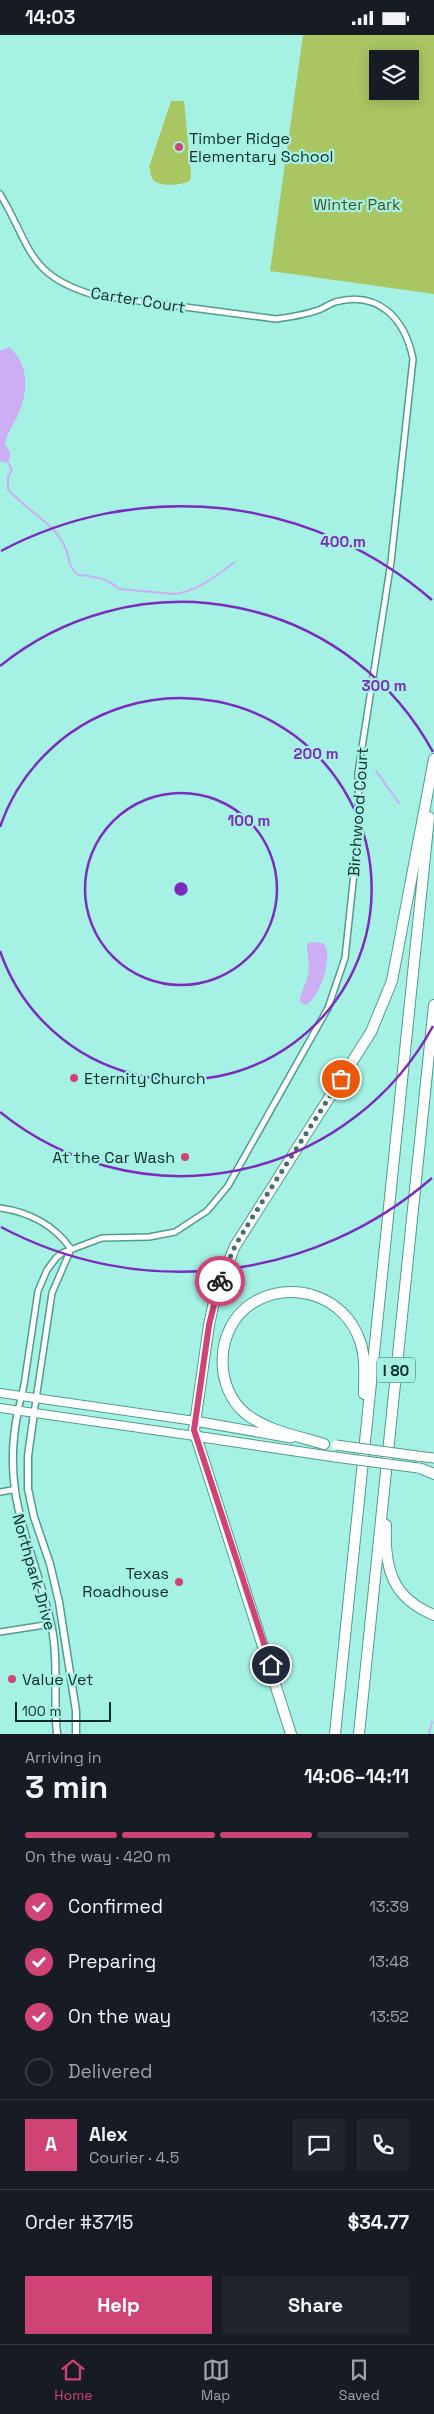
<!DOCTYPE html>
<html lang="en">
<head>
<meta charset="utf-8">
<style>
	body { margin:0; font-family:"Space Grotesk",sans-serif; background:#20242c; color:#f1f3f6; height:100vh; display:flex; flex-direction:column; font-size:19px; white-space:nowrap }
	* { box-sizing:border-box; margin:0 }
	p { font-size:16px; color:#9ea1a6 }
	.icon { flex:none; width:28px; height:28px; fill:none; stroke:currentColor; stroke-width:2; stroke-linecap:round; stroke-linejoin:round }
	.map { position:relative; height:1699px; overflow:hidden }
	.side { display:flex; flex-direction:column; background:#171b24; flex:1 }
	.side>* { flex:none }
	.tools { position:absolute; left:369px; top:15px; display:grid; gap:10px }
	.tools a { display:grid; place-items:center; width:50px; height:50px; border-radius:0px; background:#171b24; box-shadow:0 2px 12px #0003; font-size:25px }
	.scale { position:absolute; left:15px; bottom:12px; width:96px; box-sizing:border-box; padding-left:5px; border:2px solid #0b2c28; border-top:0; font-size:14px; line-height:18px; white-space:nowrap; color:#0b2c28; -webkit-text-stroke:4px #a5f2e5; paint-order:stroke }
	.pin { position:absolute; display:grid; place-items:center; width:42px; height:42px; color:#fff; margin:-21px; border:2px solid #fff; border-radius:50%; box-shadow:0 1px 5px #0007 }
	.courier { position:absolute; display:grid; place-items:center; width:50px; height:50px; margin:-25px; border:4px solid #d04375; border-radius:50%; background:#fff; color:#222; box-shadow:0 1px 6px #0007 }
	.overview em { font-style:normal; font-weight:600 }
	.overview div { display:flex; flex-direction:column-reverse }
	.overview { display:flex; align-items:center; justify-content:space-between; height:85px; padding:0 25px }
	h1 { font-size:32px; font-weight:600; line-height:38px }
	.bar { display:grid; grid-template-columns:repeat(4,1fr); gap:8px 5px; align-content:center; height:60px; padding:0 25px }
	.bar i { height:6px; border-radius:4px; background:#363941 }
	.bar .current { background:#d04375 }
	.bar p { grid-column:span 4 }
	.line { display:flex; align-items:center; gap:12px; padding:0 25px; border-top:1px solid #363941 }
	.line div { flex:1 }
	.round { display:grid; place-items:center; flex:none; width:52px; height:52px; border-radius:0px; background:#20242c }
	ol { padding:0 25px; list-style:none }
	li { display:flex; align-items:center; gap:15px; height:55px }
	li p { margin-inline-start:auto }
	li .icon { padding:5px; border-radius:50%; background:#d04375; color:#fff; stroke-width:4 }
	li:last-child { color:#9ea1a6 }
	li i { width:28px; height:28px; border:2px solid #363941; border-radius:50% }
	.action { display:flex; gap:10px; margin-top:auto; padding:10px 25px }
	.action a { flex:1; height:58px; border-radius:0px; background:#d04375; color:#fff; font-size:20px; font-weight:600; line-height:58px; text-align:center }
	.action a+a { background:#20242c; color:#f1f3f6 }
	.status { display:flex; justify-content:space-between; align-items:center; height:35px; padding:0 25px; background:#171b24; direction:ltr }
	.status svg { height:14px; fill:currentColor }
	.tabs { display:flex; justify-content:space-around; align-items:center; height:70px; border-top:1px solid #363941; background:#171b24; font-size:14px; color:#9ea1a6 }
	.tabs a { display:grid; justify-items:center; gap:2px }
	.tabs .current { color:#d04375 }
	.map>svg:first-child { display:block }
	.green { fill:#a9c663; fill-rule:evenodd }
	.water { fill:#cbaef4 }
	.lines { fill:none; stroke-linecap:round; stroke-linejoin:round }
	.stream { stroke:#cbaef4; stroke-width:2 }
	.minor-casing { stroke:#509c90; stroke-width:8 }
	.tertiary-casing { stroke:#509c90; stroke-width:9 }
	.secondary-casing { stroke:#509c90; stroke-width:10 }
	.primary-casing { stroke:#509c90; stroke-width:11 }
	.motorway-casing { stroke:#509c90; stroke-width:12 }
	.minor { stroke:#fff; stroke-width:5 }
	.tertiary { stroke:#fff; stroke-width:6 }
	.secondary { stroke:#fff; stroke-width:8 }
	.primary { stroke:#fff; stroke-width:9 }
	.motorway { stroke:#fff; stroke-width:10 }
	.primary-bridge-casing { stroke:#509c90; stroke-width:11; stroke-linecap:butt }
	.primary-bridge { stroke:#fff; stroke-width:9 }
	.done { stroke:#41716a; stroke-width:5; stroke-dasharray:0 9 }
	.route { stroke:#d04375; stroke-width:6 }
	.ring { fill:none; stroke:#7b2cbf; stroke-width:2.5 }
	.poi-dot { fill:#d04375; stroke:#a5f2e5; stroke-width:2 }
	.labels { text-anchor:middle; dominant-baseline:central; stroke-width:4.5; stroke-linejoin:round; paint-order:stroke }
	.shield { fill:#a5f2e5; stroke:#396761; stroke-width:1 }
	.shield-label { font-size:15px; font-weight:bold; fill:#0b2c28 }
	.poi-label { font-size:16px; fill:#0b2c28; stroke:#a5f2e5; text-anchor:start }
	.park-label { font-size:16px; fill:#45531e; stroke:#a5f2e5 }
	.street-label { font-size:16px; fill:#0b2c28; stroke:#a5f2e5 }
	.centre { fill:#7b2cbf; stroke:#a5f2e5; stroke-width:2.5 }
	.ring-label { font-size:15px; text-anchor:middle; font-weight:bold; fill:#7b2cbf; stroke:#a5f2e5; stroke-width:4.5; stroke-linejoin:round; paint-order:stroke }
</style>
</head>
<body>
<div class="status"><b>14:03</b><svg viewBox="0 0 49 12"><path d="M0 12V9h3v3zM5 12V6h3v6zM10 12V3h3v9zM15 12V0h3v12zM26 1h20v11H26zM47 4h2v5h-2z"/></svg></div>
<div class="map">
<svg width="434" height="1699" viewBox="0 0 434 1699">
	<rect width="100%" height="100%" fill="#a5f2e5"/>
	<path class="green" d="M 303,0 L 434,0 L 434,259 L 270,236 ZM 378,24 L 410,24 L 410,56 L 378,56 Z
		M 171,66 L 184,66 L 191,138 L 190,146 C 182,150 156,153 152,143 C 150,139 151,136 149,132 Z"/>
	<path class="water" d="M 9,312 C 30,329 28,358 18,380 C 13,391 7,397 5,409 L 10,417 L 10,424 L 5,428 L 0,426 L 0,316 Z
		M 312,907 L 323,908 C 335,919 319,966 305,970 L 300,967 C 300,956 307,949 308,939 C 310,930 307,919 307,909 Z"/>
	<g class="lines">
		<path class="stream" d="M 7,426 L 12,435 L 8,442 L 8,454 C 25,475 54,487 65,512 C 71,524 66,529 78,540 C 93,541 107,543 119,554 L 175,559 C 198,556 217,540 235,527
			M 376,736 L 399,768
			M 429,1699 L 432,1687"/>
		<defs>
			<path id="minor" d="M 0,159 C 31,210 26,240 94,260 L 276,284 C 291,282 306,280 321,274 C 325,272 330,269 335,267 C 379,255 405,284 413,324 L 391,527 L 358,738 L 359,791 L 345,923 L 328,973 L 228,1151 L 207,1176 L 175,1197 L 149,1202 L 102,1203 L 62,1218 L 56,1223 L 47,1235 L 38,1256 L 24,1350 L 18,1376
				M 0,1173 C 29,1177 54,1190 71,1214
				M 34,1378 L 52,1258 L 71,1214
				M 0,1457 L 12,1455
				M 0,1597 L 51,1589"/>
			<path id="tertiary" d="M 18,1376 C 0,1462 33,1510 51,1589 C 59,1625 53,1663 57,1699
				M 34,1378 L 28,1421 L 28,1454 L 34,1482 L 50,1529 L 59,1567 L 76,1676 L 76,1699"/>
			<path id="secondary" d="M 0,1358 L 195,1386
				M 0,1373 L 195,1401"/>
			<path id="primary" d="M 195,1386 L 291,1403
				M 195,1401 L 335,1422
				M 417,1421 L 434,1423"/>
			<path id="motorway" d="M 324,1409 C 298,1401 268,1396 246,1379 C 213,1352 215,1293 251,1269 C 291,1243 345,1261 360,1306 C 366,1323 364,1342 364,1359
				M 422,1434 L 434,1439
				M 386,1490 C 384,1533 392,1563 434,1580
				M 291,1699 L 194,1395 L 209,1290 L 215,1262 L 235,1211 L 371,997 L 392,946 L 434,724
				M 335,1699 L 429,782
				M 359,1699 L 434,970"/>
		</defs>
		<use href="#minor" class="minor-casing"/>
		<use href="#tertiary" class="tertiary-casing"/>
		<use href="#secondary" class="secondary-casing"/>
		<use href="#primary" class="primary-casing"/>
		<use href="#motorway" class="motorway-casing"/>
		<use href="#minor" class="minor"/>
		<use href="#tertiary" class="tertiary"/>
		<use href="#secondary" class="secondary"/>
		<use href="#primary" class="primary"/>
		<use href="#motorway" class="motorway"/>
		<defs>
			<path id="primary-bridge" d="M 336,1410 L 417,1421
				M 335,1422 L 418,1433"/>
		</defs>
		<use href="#primary-bridge" class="primary-bridge-casing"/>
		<use href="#primary-bridge" class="primary-bridge"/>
	</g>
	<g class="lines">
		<path class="done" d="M 220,1246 L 235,1211 L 250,1186 L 341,1044"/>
		<path class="route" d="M 220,1246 L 209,1290 L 194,1395 L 271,1630"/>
	</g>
	<g class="ring">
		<circle cx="181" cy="854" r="96"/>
		<path d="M0 792A191 191 0 1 1 0 916"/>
		<path d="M433 991A287 287 0 0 1 0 1077M0 631A287 287 0 0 1 433 717"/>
		<path d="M432 1143A383 383 0 0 1 1 1192M1 516A383 383 0 0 1 432 565"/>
	</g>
	<g class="poi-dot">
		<circle cx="179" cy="112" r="5"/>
		<circle cx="74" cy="1043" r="5"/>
		<circle cx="185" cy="1122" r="5"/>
		<circle cx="179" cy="1547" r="5"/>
		<circle cx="12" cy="1644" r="5"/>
	</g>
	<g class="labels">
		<rect class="shield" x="377" y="1322.5" width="38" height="25" rx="4"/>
		<g class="shield-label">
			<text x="396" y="1335">I 80</text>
		</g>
		<g class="poi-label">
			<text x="189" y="103">Timber Ridge<tspan x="189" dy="18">Elementary School</tspan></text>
			<text x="84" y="1043">Eternity Church</text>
			<text x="175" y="1122" text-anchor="end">At the Car Wash</text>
			<text x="169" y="1538" text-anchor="end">Texas<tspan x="169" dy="18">Roadhouse</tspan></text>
			<text x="22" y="1644">Value Vet</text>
		</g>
		<g class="park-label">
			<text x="357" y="169">Winter Park</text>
		</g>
		<g class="street-label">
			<text transform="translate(138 265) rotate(9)">Carter Court</text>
			<text transform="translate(358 777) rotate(-86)">Birchwood Court</text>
			<text transform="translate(34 1537) rotate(74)">Northpark Drive</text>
		</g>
	</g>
	<circle cx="181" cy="854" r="8" class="centre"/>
	<g class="ring-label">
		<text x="343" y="512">400 m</text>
		<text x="384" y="656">300 m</text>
		<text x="316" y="724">200 m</text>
		<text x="249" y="791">100 m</text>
	</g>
</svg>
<div class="tools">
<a><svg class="icon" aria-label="layers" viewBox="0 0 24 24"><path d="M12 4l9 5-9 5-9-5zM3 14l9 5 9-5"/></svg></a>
</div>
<div class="scale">100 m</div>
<div class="pin" style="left:341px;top:1044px;background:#ea580c"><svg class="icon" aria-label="bag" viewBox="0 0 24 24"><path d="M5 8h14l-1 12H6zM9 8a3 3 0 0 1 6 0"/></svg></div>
<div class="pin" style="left:271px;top:1630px;background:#1f2937"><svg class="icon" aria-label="home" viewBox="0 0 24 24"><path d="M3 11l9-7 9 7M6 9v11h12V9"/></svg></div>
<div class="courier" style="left:220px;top:1246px"><svg class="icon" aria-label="bike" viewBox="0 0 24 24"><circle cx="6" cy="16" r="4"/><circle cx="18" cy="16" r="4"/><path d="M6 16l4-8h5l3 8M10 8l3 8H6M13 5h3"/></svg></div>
</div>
<section class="side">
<div class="overview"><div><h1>3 min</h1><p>Arriving in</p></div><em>14:06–14:11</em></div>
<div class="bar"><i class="current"></i><i class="current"></i><i class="current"></i><i></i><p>On the way · 420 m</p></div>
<ol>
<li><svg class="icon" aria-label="check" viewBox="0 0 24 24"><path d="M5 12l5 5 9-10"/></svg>Confirmed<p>13:39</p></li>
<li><svg class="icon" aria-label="check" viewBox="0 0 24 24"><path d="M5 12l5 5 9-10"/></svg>Preparing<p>13:48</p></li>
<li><svg class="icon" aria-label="check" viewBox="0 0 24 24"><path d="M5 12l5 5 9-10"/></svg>On the way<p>13:52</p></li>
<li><i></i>Delivered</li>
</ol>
<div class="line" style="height:90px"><b class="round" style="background:#d04375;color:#fff">A</b><div><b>Alex</b><p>Courier · 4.5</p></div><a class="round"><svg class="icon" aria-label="chat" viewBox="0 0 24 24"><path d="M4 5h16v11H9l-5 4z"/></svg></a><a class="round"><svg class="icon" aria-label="phone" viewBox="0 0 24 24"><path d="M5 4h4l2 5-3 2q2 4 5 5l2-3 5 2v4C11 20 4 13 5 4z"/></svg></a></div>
<div class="line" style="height:65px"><div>Order #3715</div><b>$34.77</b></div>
<div class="action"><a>Help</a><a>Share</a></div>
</section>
<nav class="tabs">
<a class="current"><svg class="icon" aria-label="home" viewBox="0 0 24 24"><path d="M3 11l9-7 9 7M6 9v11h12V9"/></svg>Home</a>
<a><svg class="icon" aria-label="map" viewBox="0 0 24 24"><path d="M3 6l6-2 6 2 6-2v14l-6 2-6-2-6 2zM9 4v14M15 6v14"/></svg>Map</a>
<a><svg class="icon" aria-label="saved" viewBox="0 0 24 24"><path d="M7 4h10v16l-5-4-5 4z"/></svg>Saved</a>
</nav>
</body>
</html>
